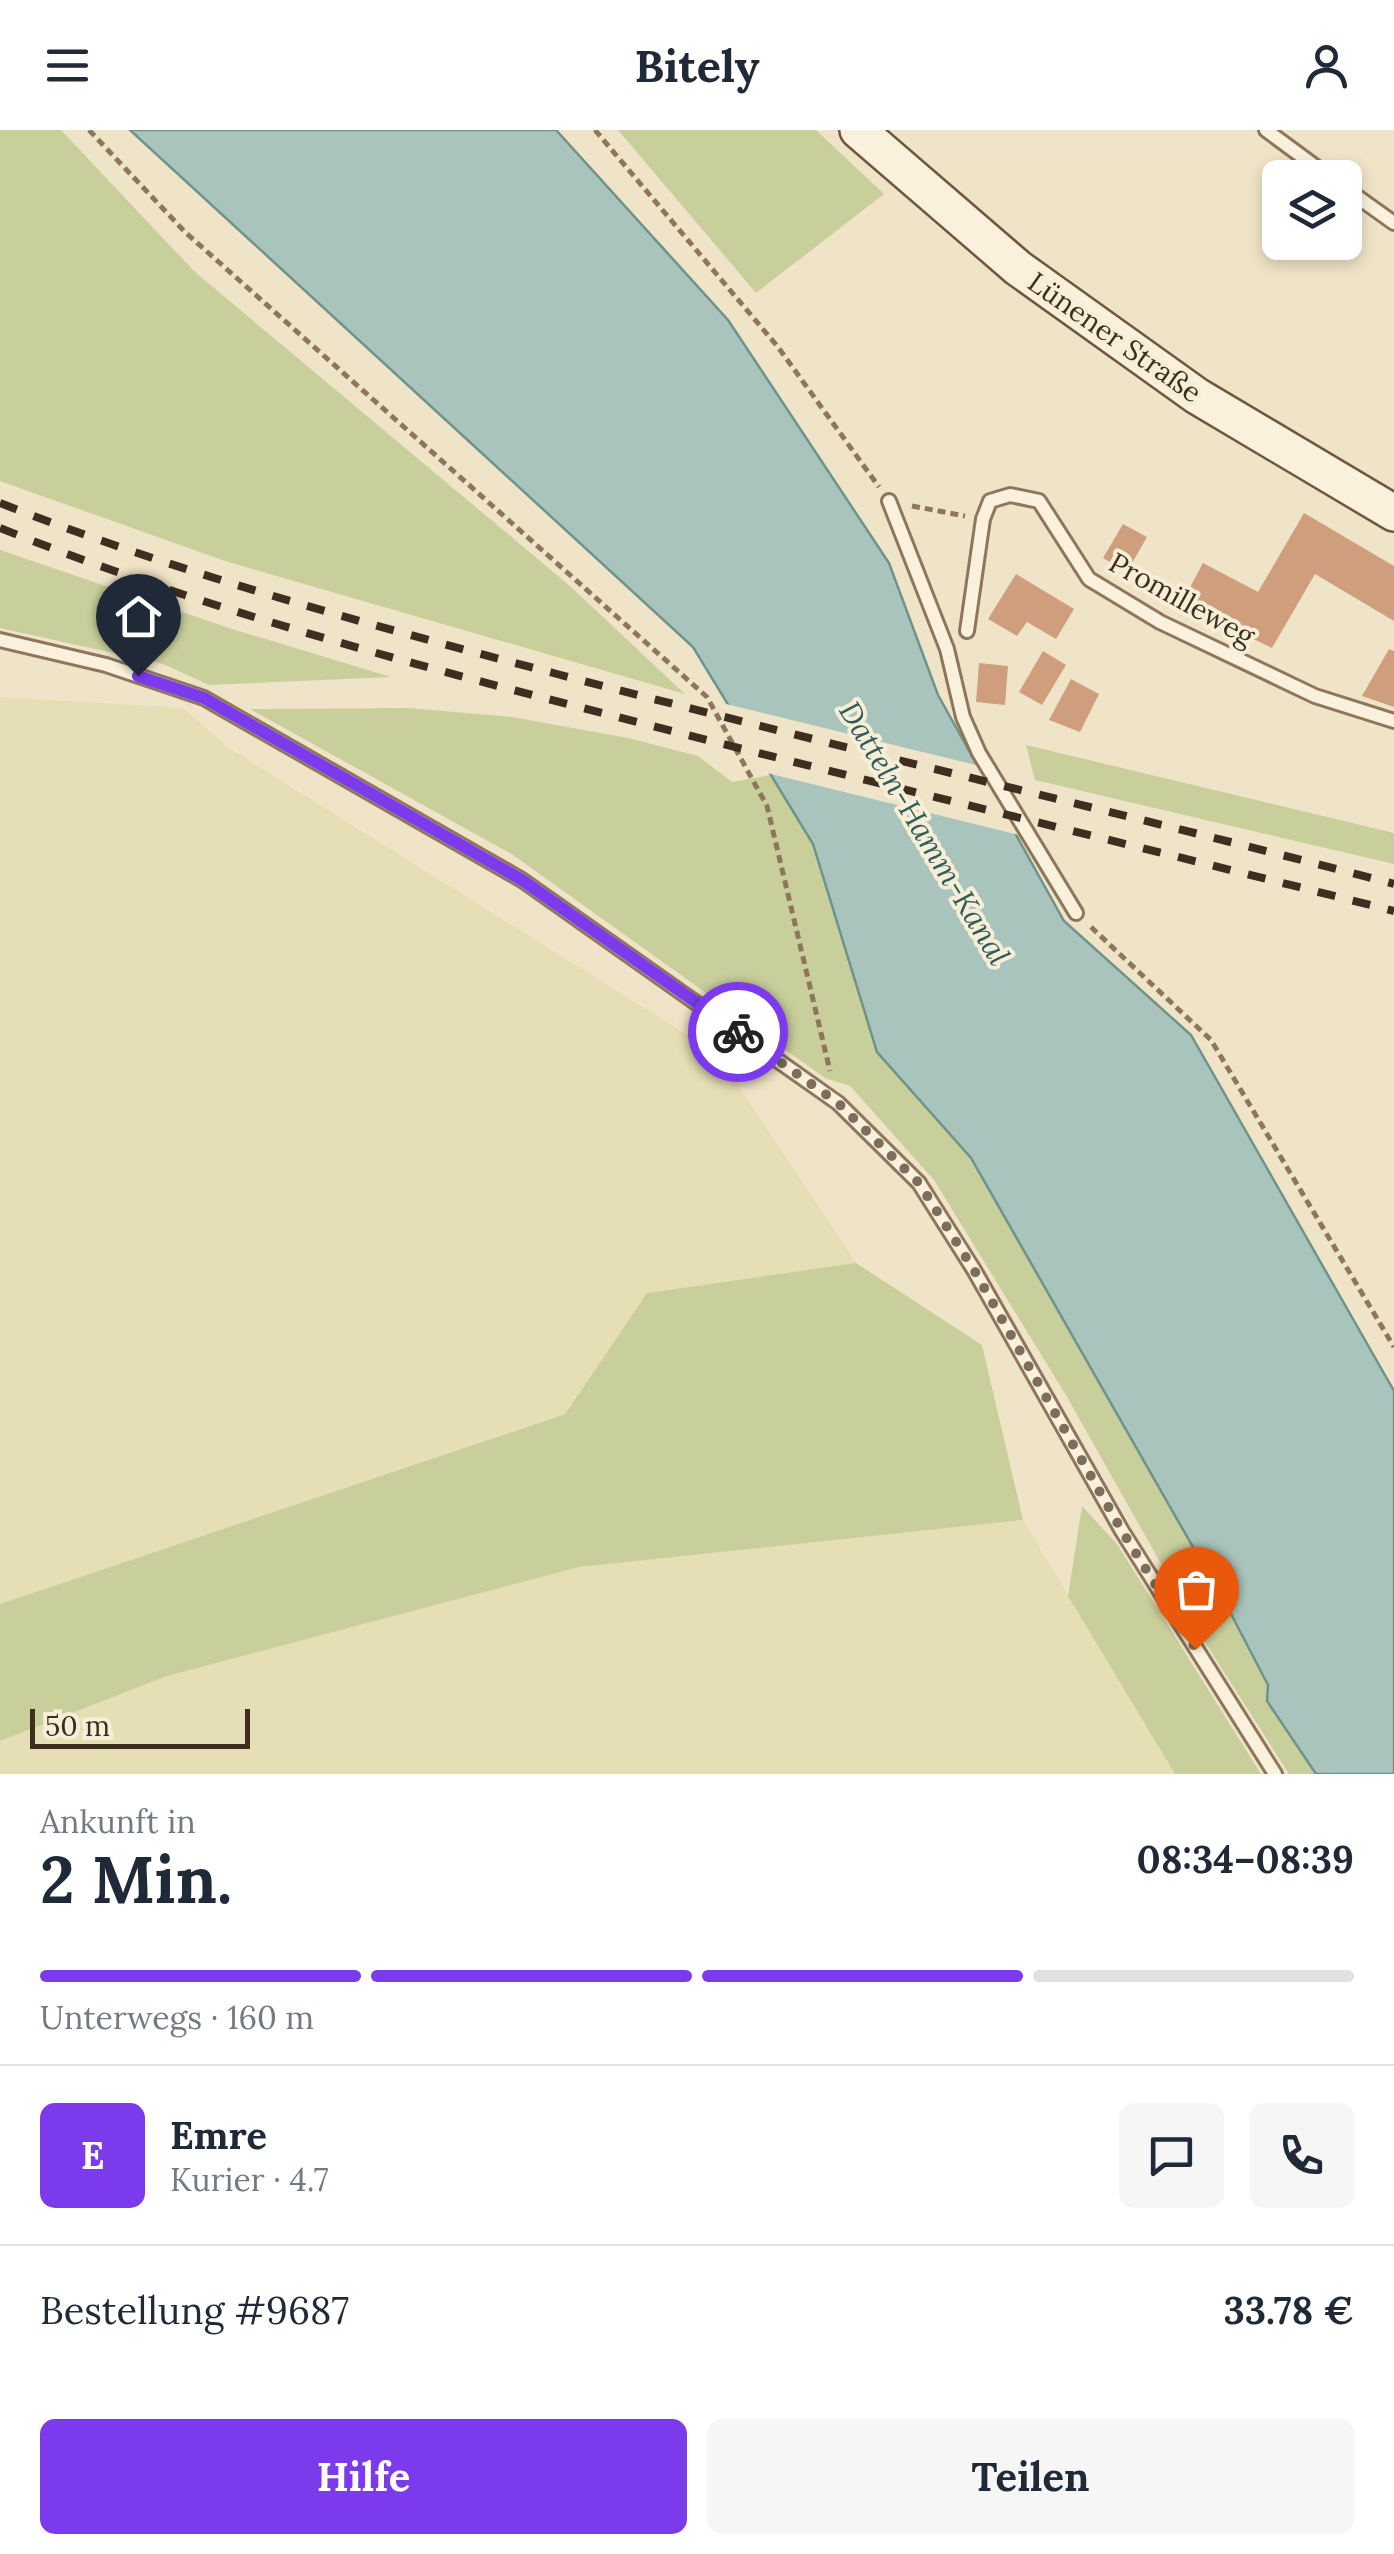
<!DOCTYPE html>
<html lang="de">
<head>
<meta charset="utf-8">
<style>
	body { margin:0; font-family:Lora,serif; background:#f6f6f7; color:#1f2937; height:100vh; display:flex; flex-direction:column; font-size:38px; white-space:nowrap }
	* { box-sizing:border-box; margin:0 }
	p { font-size:32px; color:#747a83 }
	.icon { flex:none; width:55px; height:55px; fill:none; stroke:currentColor; stroke-width:2; stroke-linecap:round; stroke-linejoin:round }
	.map { position:relative; height:1644px; overflow:hidden }
	.drawer { display:flex; flex-direction:column; background:#fff; flex:1 }
	.drawer>* { flex:none }
	.buttons { position:absolute; left:1262px; top:30px; display:grid; gap:20px }
	.buttons a { display:grid; place-items:center; width:100px; height:100px; border-radius:15px; background:#fff; box-shadow:0 5px 15px #0003; font-size:50px }
	.scale { position:absolute; left:30px; bottom:25px; width:220px; box-sizing:border-box; padding-left:10px; border:5px solid #3d2e20; border-top:0; font-size:28px; line-height:35px; white-space:nowrap; color:#3d2e20; -webkit-text-stroke:8px #f7eed8; paint-order:stroke }
	.pin { position:absolute; display:grid; place-items:center; width:85px; height:85px; color:#fff; margin:-102px -42px; border-radius:50% 50% 50% 0; rotate:-45deg; box-shadow:0 0 10px #0007 }
	.pin .icon { rotate:45deg }
	.courier { position:absolute; display:grid; place-items:center; width:100px; height:100px; margin:-50px; border:8px solid #7c3aed; border-radius:50%; background:#fff; color:#222; box-shadow:0 2px 12px #0007 }
	.head em { font-style:normal; font-weight:800 }
	.head div { display:flex; flex-direction:column-reverse }
	.head { display:flex; align-items:center; justify-content:space-between; height:170px; padding:0 40px }
	h1 { font-size:65px; font-weight:800; line-height:75px }
	.bar { display:grid; grid-template-columns:repeat(4,1fr); gap:15px 10px; align-content:center; height:120px; padding:0 40px }
	.bar i { height:12px; border-radius:8px; background:#e0e1e3 }
	.bar .on { background:#7c3aed }
	.bar p { grid-column:span 4 }
	.line { display:flex; align-items:center; gap:25px; padding:0 40px; border-top:2px solid #e0e1e3 }
	.line div { flex:1 }
	.round { display:grid; place-items:center; flex:none; width:105px; height:105px; border-radius:15px; background:#f6f6f7 }
	.primary-button { display:flex; gap:20px; margin-top:auto; padding:20px 40px }
	.primary-button a { flex:1; height:115px; border-radius:15px; background:#7c3aed; color:#fff; font-size:40px; font-weight:800; line-height:115px; text-align:center }
	.primary-button a+a { background:#f6f6f7; color:#1f2937 }
	header { display:flex; justify-content:space-between; align-items:center; height:130px; padding:0 40px; background:#fff; font-size:45px; font-weight:800 }
	.map>svg:first-child { display:block }
	.farmland { fill:#e6deb5 }
	.green { fill:#c9cf9b }
	.water { fill:#a9c4bc; stroke:#6f938a; stroke-width:2.5 }
	.pier { fill:#f0e4c8 }
	.building { fill:#cf9f7d }
	.lines { fill:none; stroke-linecap:round; stroke-linejoin:round }
	.lane-casing { stroke:#8d765c; stroke-width:18 }
	.secondary-casing { stroke:#6f573f; stroke-width:40 }
	.path { stroke:#8d765c; stroke-width:5; stroke-dasharray:8 5; stroke-linecap:butt }
	.lane { stroke:#faf1dc; stroke-width:12 }
	.secondary { stroke:#faf1dc; stroke-width:35 }
	.rail { stroke:#3d2e20; stroke-width:8; stroke-dasharray:18 18; stroke-linecap:butt }
	.done { stroke:#7c6e5b; stroke-width:10; stroke-dasharray:0 18 }
	.route { stroke:#7c3aed; stroke-width:12 }
	.labels { text-anchor:middle; dominant-baseline:central; stroke-width:8; stroke-linejoin:round; paint-order:stroke }
	.street-label { font-size:28px; fill:#3d2e20; stroke:#f7eed8 }
	.water-label { font-size:30px; font-style:italic; fill:#2f5d5a; stroke:#f7eed8 }
</style>
</head>
<body>
<header><svg class="icon" aria-label="menu" viewBox="0 0 24 24"><path d="M4 6h16M4 12h16M4 18h16"/></svg>Bitely<svg class="icon" aria-label="person" viewBox="0 0 24 24"><circle cx="12" cy="8" r="4"/><path d="M4 21q1-7 8-7t8 7"/></svg></header>
<div class="map">
<svg width="1394" height="1644" viewBox="0 0 1394 1644">
	<rect width="100%" height="100%" fill="#f0e4c8"/>
	<path class="farmland" d="M 0,567 L 183,578 L 229,618 L 716,923 L 856,1133 L 647,1163 L 565,1283 L 0,1474 Z
		M 1023,1390 L 1175,1644 L 0,1644 L 0,1611 L 167,1546 L 579,1437 Z"/>
	<path class="green" d="M 0,0 L 61,0 L 195,142 L 570,456 L 685,564 L 225,431 L 0,351 Z
		M 618,0 L 816,0 L 884,64 L 756,163 Z
		M 0,420 L 229,498 L 391,547 L 209,555 L 163,534 L 0,498 Z
		M 408,578 L 512,587 L 628,608 L 698,626 L 732,652 L 771,645 L 813,714 L 877,922 L 971,1028 L 1230,1482 L 1268,1555 L 1267,1571 L 1316,1644 L 1289,1644 L 1208,1517 L 1067,1267 L 934,1050 L 850,956 L 825,948 L 513,725 L 250,579 Z
		M 1026,615 L 1394,703 L 1394,734 L 1035,650 Z
		M 856,1133 L 982,1215 L 1023,1390 L 579,1437 L 167,1546 L 0,1611 L 0,1474 L 565,1284 L 647,1163 Z
		M 1082,1376 L 1117,1414 L 1261,1644 L 1175,1644 L 1068,1466 Z"/>
	<path class="water" d="M 130,0 L 556,0 L 728,190 L 889,433 L 938,565 L 1064,791 L 1191,905 L 1394,1261 L 1394,1644 L 1316,1644 L 1267,1571 L 1268,1555 L 1230,1482 L 971,1028 L 877,922 L 813,714 L 693,517 Z"/>
	<path class="pier" d="M 722,573 L 984,637 L 1023,706 L 763,642 Z"/>
	<path class="building" d="M 1304,383 L 1394,436 L 1394,491 L 1315,444 L 1272,518 L 1181,474 L 1203,433 L 1258,462 Z
		M 1123,394 L 1147,407 L 1127,442 L 1103,428 Z
		M 1016,444 L 1074,479 L 1056,509 L 1027,492 L 1017,506 L 988,489 Z
		M 1389,519 L 1394,521 L 1394,577 L 1362,566 Z
		M 1043,521 L 1066,535 L 1042,575 L 1019,562 Z
		M 979,533 L 1008,536 L 1005,575 L 976,572 Z
		M 1071,549 L 1099,564 L 1080,602 L 1049,590 Z"/>
	<g class="lines">
		<defs>
			<path id="lane" d="M 1266,0 L 1331,48
				M 1345,58 L 1394,93
				M 889,371 L 947,519 L 963,587 L 979,623 L 1076,783
				M 967,501 L 983,389 L 990,371 L 1010,365 L 1039,371 L 1089,449 L 1160,492 L 1315,566 L 1394,591
				M 0,510 L 106,535 L 204,568 L 522,750 L 838,973 L 919,1053 L 974,1140 L 1122,1401 L 1275,1644"/>
			<path id="secondary" d="M 858,0 L 1018,138 L 1197,266 L 1394,383"/>
		</defs>
		<use href="#lane" class="lane-casing"/>
		<use href="#secondary" class="secondary-casing"/>
		<path class="path" d="M 89,0 L 185,102 L 707,567 L 767,676 L 830,941
			M 595,0 L 778,217 L 879,357
			M 912,376 L 965,386
			M 1091,797 L 1211,910 L 1394,1217"/>
		<use href="#lane" class="lane"/>
		<use href="#secondary" class="secondary"/>
		<path class="rail" d="M 0,373 C 181,444 369,495 557,544 C 835,617 1116,681 1394,754
			M 0,398 C 207,481 422,537 637,592 C 889,657 1142,717 1394,781"/>
	</g>
	<g class="lines">
		<path class="done" d="M 738,902 L 838,973 L 919,1053 L 974,1140 L 1122,1401 L 1196,1519"/>
		<path class="route" d="M 138,546 L 204,568 L 522,750 L 738,902"/>
	</g>
	<g class="labels">
		<g class="street-label">
			<text transform="translate(1115 207) rotate(35)">Lünener Straße</text>
			<text transform="translate(1182 469) rotate(29)">Promilleweg</text>
		</g>
		<g class="water-label">
			<text transform="translate(925 703) rotate(59)">Datteln-Hamm-Kanal</text>
		</g>
	</g>
</svg>
<div class="buttons">
<a><svg class="icon" aria-label="layers" viewBox="0 0 24 24"><path d="M12 4l9 5-9 5-9-5zM3 14l9 5 9-5"/></svg></a>
</div>
<div class="scale">50 m</div>
<div class="pin" style="left:1196px;top:1519px;background:#ea580c"><svg class="icon" aria-label="bag" viewBox="0 0 24 24"><path d="M5 8h14l-1 12H6zM9 8a3 3 0 0 1 6 0"/></svg></div>
<div class="pin" style="left:138px;top:546px;background:#1f2937"><svg class="icon" aria-label="home" viewBox="0 0 24 24"><path d="M3 11l9-7 9 7M6 9v11h12V9"/></svg></div>
<div class="courier" style="left:738px;top:902px"><svg class="icon" aria-label="bike" viewBox="0 0 24 24"><circle cx="6" cy="16" r="4"/><circle cx="18" cy="16" r="4"/><path d="M6 16l4-8h5l3 8M10 8l3 8H6M13 5h3"/></svg></div>
</div>
<section class="drawer">
<div class="head"><div><h1>2 Min.</h1><p>Ankunft in</p></div><em>08:34–08:39</em></div>
<div class="bar"><i class="on"></i><i class="on"></i><i class="on"></i><i></i><p>Unterwegs · 160 m</p></div>
<div class="line" style="height:180px"><b class="round" style="background:#7c3aed;color:#fff">E</b><div><b>Emre</b><p>Kurier · 4.7</p></div><a class="round"><svg class="icon" aria-label="chat" viewBox="0 0 24 24"><path d="M4 5h16v11H9l-5 4z"/></svg></a><a class="round"><svg class="icon" aria-label="phone" viewBox="0 0 24 24"><path d="M5 4h4l2 5-3 2q2 4 5 5l2-3 5 2v4C11 20 4 13 5 4z"/></svg></a></div>
<div class="line" style="height:130px"><div>Bestellung #9687</div><b>33.78 €</b></div>
<div class="primary-button"><a>Hilfe</a><a>Teilen</a></div>
</section>
</body>
</html>
